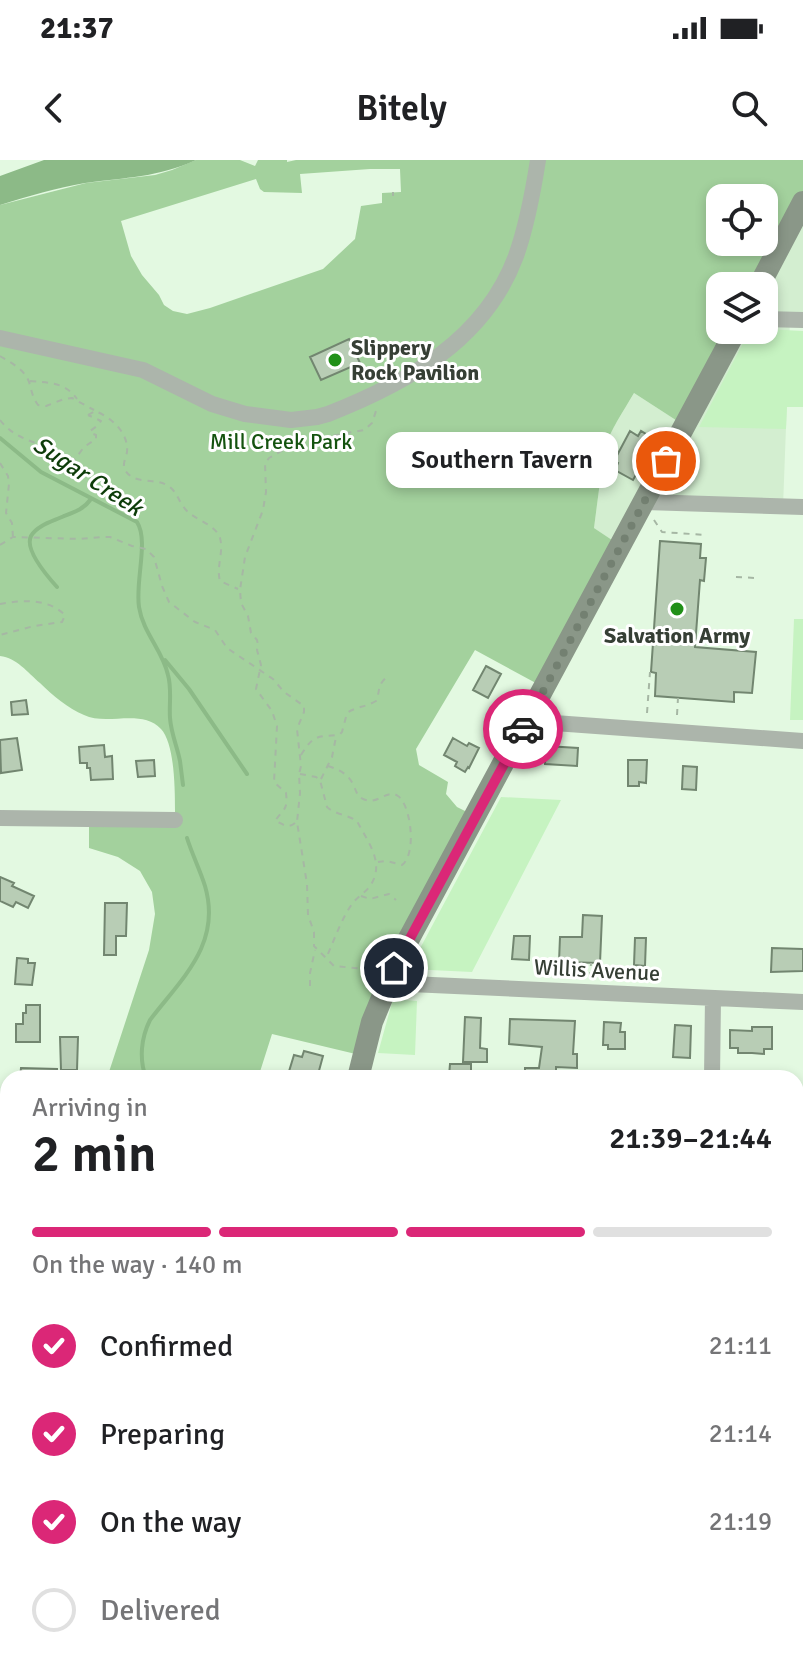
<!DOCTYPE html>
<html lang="en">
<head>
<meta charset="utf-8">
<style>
	body { margin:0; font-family:Signika,sans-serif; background:#f6f6f6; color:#202124; height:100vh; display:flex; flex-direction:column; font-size:30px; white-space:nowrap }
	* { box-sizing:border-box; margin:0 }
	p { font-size:26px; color:#757577 }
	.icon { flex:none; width:44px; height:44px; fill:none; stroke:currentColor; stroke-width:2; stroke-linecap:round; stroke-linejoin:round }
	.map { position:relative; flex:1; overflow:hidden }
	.side { position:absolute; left:0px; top:910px; width:804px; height:600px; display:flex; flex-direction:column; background:#fff; border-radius:24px 24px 0 0; box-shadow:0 4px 12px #0003 }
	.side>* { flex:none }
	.controls { position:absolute; left:706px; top:24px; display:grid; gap:16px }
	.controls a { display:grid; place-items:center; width:72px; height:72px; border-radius:16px; background:#fff; box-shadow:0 4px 12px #0003; font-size:40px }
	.pin { position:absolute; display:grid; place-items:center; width:68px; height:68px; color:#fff; margin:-34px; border:4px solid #fff; border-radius:50%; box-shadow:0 2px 8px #0007 }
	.courier { position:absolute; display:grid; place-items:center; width:80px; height:80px; margin:-40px; border:6px solid #db2777; border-radius:50%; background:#fff; color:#222; box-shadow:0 2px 10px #0007 }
	.bubble { position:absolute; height:56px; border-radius:16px; background:#fff; box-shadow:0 4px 12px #0003; font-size:26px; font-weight:600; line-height:56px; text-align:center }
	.head em { font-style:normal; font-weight:600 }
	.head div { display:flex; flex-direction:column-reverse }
	.head { display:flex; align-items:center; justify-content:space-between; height:136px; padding:0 32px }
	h1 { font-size:52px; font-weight:600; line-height:60px }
	.bar { display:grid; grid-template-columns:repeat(4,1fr); gap:12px 8px; align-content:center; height:96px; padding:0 32px }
	.bar i { height:10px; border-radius:6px; background:#e0e0e0 }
	.bar .active { background:#db2777 }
	.bar p { grid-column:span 4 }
	ol { padding:0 32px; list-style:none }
	li { display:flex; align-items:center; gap:24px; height:88px }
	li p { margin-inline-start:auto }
	li .icon { padding:8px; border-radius:50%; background:#db2777; color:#fff; stroke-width:4 }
	li:last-child { color:#757577 }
	li i { width:44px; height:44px; border:4px solid #e0e0e0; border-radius:50% }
	.status { display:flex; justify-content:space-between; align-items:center; height:56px; padding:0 40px; background:#fff; direction:ltr }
	.status svg { height:22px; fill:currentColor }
	header { display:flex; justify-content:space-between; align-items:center; height:104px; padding:0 32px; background:#fff; font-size:36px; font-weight:600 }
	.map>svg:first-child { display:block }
	.built { fill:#d3eed0 }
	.green { fill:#c6f3c1 }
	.forest { fill:#a3d19d; fill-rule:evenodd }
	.water { fill:#8cba87 }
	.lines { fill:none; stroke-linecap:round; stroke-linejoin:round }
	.stream { stroke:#8cba87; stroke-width:4 }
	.building { fill:#b8cdb5; stroke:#728670; stroke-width:2 }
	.path { stroke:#a6b7a4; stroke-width:2; stroke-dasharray:6 6; stroke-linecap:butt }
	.street { stroke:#acb5ab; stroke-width:16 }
	.secondary { stroke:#8a9788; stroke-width:22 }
	.done { stroke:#738071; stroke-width:8; stroke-dasharray:0 14.4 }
	.route { stroke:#db2777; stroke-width:10 }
	.poi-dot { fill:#219018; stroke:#fff; stroke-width:3 }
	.labels { text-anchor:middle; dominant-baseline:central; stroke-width:6; stroke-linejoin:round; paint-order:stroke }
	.poi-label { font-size:22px; font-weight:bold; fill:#363f35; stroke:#fff; text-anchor:start }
	.park-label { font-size:22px; fill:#14530f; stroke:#fff }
	.street-label { font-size:22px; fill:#363f35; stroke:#fff }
	.water-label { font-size:24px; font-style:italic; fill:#0d3c09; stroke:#fff }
</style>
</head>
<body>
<div class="status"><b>21:37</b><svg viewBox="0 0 49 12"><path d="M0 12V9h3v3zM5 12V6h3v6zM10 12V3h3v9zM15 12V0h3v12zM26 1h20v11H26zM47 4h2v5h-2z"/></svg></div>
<header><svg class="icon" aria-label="back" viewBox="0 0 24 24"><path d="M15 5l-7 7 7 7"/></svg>Bitely<svg class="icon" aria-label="search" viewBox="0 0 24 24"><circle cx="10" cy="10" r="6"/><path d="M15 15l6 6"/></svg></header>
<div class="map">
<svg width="803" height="1510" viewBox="0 0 803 1510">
	<rect width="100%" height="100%" fill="#e3f9e1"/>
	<path class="built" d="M 803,42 L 803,160 L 790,160 L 783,347 L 645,342 L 621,386 L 594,368 L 604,291 L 608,279 L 616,263 L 634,233 L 685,266 L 736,170 L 764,170 L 764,126 Z
		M 184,1502 L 374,1502 L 374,1510 L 184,1510 Z"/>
	<path class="green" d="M 764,169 L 803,171 L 803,247 L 787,247 L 786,269 L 699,267 L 750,170 Z
		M 794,459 L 803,459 L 803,560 L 790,560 Z
		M 501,637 L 561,640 L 472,812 L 409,809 Z
		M 393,839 L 417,841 L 415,895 L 378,893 Z
		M 209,1502 L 272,1502 L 272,1510 L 195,1510 Z"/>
	<path class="forest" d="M 196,0 L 240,0 L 255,6 L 258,0 L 287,0 L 287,2 L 296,0 L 803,0 L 803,42 L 759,126 L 720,126 L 720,170 L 736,170 L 685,266 L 634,233 C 623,252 610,270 604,291 L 594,368 L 621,386 L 545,528 L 475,490 L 416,589 L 419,605 L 448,622 L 446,634 L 457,647 L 475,656 L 364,896 L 272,874 L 258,918 L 107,918 L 149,790 L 155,754 L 152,732 L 140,711 L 118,697 L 89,688 L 89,659 L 175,660 C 175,638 176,585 161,569 C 142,548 107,566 84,555 C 68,548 53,536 40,523 C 27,512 17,498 0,496 L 0,45 L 86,23 L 155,15 L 172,10 ZM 370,9 L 400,9 L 401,32 L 382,33 L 382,43 L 361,46 L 355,79 L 323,109 L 210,148 L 187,154 L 173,151 L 164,145 L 159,135 L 142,115 L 131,96 L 121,61 L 256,19 L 260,29 L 264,32 L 302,33 L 300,14 ZM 720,38 L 764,38 L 764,82 L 720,82 ZM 349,179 L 360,203 L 321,220 L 310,197 Z"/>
	<path class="water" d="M 44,0 L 196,0 C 156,18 127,17 85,23 C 57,28 28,36 0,45 L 0,16 Z"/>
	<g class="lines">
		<path class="stream" d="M 0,278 L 41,312 L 137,362 C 149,381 135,421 139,447 C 143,473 163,491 168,515 C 172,529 169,544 170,558 C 171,573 177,586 180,601 C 181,609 182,617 183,625
			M 57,427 C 48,417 24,390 31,376 C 37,365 54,361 64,356 C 75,352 84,349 91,339
			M 165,500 L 189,529 L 247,614
			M 146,918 C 139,899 141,878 150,860 C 182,818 222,784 205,726 C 200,710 192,694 187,678"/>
	</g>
	<path class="building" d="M 349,179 L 360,203 L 321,220 L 310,197 Z
		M 630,271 L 638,276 L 641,271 L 654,279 L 651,283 L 653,285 L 633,320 L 615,310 L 618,303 L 614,301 Z
		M 660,381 L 701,384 L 700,398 L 706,398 L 704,421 L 700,420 L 695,487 L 756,492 L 752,533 L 734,532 L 734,542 L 655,536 L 656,513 L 651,512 Z
		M 486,506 L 501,514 L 488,538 L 473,530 Z
		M 26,540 L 28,554 L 12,555 L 11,542 Z
		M 17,578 L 22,610 L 1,613 L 0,580 Z
		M 453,578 L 467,586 L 469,583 L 479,588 L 469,608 L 468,607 L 465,612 L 455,606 L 457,602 L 444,595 Z
		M 104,585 L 105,597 L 112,596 L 113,619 L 91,620 L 90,608 L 87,608 L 87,603 L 80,603 L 79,587 Z
		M 546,586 L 578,588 L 577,606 L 545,604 Z
		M 154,600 L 155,616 L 138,617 L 136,601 Z
		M 628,600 L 647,600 L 646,623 L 639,622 L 639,626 L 628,626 Z
		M 683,606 L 697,607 L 696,630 L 682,629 Z
		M 0,717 L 14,723 L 12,726 L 34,736 L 28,748 L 16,742 L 13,747 L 0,741 Z
		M 105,743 L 127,743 L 126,776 L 116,776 L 116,795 L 104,795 Z
		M 583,755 L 602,756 L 600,803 L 559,802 L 560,777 L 582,777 Z
		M 514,776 L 530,776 L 529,800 L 512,799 Z
		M 635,778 L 646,778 L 645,806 L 634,805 Z
		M 772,788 L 803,789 L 803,811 L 771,812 Z
		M 17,798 L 28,799 L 28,803 L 35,803 L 32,825 L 15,824 Z
		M 26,845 L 40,845 L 40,882 L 16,882 L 16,864 L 23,864 L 23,853 L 26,853 Z
		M 465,857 L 481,858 L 480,888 L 487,889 L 487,902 L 463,902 Z
		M 510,859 L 575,861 L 573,894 L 577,894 L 577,908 L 556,907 L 556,918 L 525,918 L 525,908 L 539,908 L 542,887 L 509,884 Z
		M 604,862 L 621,863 L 620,872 L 625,872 L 625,889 L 608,889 L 608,885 L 603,885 Z
		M 675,865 L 691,866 L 690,898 L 673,897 Z
		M 752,867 L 772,867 L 772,889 L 764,889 L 764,894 L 752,893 L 738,893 L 738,888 L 730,888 L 730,870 L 752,871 Z
		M 60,877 L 78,877 L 77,910 L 61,910 Z
		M 304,891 L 323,896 L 317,918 L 287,918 L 294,895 L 302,897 Z
		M 450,904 L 471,904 L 471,917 L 449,916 Z
		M 21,908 L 57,909 L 57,918 L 20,918 Z"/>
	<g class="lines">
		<path class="path" d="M 393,32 L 393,36
			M 0,196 C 13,204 26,210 30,225 C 32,233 33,238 38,245 L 46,246 L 64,239 L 72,238 L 94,250
			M 30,221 C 50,223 65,222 77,239
			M 88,255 L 95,251 C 111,257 129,273 127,292 C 126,298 122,304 125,310 C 132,322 147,320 158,322 C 178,326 176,340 187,351 C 196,360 216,365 220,378 C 224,392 216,407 220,421 L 238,429
			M 0,260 C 15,279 33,281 54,290 C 60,293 63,299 69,303 L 75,299 L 84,287 L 96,279 L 96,275 L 91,273 L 90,271 L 97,266 L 101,261 L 88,255
			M 0,303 L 8,316 L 9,324 L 6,353 L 12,363 L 13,377
			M 654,360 L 662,372 L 706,375
			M 0,385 L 13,377 L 80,379 L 101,377 L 110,377 L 132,386 L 146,389 L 154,397 L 162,426 L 169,442 L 195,462 L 215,470 L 227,488 L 273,519 L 284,532 L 304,546 L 304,552 L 297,569 L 301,606 L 299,614 L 300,633 L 297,662 L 307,724 L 308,755 L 314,772 L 314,786 L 334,806 L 375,810
			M 736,417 L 756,418
			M 0,444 C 22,440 48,438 65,455 L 62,462 L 34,466 L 0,475
			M 647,553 L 650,512
			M 677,555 L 678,538
			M 301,595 C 314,574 317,577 339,575 L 342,572 L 347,553 C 355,547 366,547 376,541 C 381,529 376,526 388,516
			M 328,606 C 338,609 348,614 353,624 C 356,630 356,635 363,639 C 378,646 387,628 398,636 C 411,645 417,694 402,705 L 387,701 L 378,702
			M 300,614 L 316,617 L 320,620 L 327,647 C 334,654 348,655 357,661 C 367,681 386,703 370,726 C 365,733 357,737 352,744 C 341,760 335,778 327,796
			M 321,619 L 332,597 L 336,577
			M 295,663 C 286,670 283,663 275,661 C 284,648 288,650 286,633 L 274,622 L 277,566 L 272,551 L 256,529 L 261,505 L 257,490 L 258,485 L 257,480 L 251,473 L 248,456 L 241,443 L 240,430 L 245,397 L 263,350 L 266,332 L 265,303 L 269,298 L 297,282 L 364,270 L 372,263 L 376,251
			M 361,736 L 370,739 L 389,734 L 396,740
			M 590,818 L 591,803
			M 310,826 L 310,813 L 315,790"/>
		<path class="street" d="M 764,159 L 803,160
			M 0,178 L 143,210 L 212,244 L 245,254 L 291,260 L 317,257 L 328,254 C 407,223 485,180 516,96 C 527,65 533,32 538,0
			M 645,342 L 803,347
			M 527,561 L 803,581
			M 0,658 L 175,660
			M 388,823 L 803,842
			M 712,918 L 713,838
			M 796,992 L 803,992
			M 0,1041 L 8,1041
			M 796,1139 L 803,1139
			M 0,1263 L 8,1266
			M 796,1327 L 803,1327
			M 498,1502 L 668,1510
			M 703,1502 L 703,1510"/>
		<path class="secondary" d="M 759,126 L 803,42
			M 358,918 L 372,862 L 399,797 L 736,170
			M 287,1510 L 288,1502"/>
	</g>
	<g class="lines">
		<path class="done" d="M 523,569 L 666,301"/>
		<path class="route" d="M 394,808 L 523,569"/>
	</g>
	<g class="poi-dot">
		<circle cx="335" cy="200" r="8"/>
		<circle cx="677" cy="449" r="8"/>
	</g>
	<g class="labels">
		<g class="poi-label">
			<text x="351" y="187">Slippery<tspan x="351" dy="25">Rock Pavilion</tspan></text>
			<text x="677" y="475" text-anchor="middle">Salvation Army</text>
		</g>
		<g class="park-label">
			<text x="281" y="281">Mill Creek Park</text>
		</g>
		<g class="street-label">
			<text transform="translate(597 810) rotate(3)">Willis Avenue</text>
		</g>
		<g class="water-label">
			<text transform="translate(88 316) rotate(33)">Sugar Creek</text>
		</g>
	</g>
</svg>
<div class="controls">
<a><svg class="icon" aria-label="locate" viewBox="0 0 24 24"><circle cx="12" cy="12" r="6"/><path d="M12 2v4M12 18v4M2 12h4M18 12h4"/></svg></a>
<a><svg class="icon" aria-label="layers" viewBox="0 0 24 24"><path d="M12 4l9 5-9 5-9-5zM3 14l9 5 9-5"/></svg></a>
</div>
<div class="pin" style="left:666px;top:301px;background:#ea580c"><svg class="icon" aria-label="bag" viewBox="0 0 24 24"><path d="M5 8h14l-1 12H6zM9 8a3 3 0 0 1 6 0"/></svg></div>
<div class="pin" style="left:394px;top:808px;background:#1f2937"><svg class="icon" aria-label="home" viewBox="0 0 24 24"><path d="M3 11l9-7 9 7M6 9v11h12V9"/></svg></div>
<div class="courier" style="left:523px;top:569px"><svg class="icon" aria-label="car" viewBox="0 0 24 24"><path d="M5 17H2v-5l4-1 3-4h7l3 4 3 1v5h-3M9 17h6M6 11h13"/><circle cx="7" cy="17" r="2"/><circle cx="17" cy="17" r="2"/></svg></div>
<div class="bubble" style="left:386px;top:272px;width:232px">Southern Tavern</div>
<section class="side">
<div class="head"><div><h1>2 min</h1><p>Arriving in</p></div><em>21:39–21:44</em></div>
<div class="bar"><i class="active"></i><i class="active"></i><i class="active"></i><i></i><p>On the way · 140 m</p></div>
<ol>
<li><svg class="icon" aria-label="check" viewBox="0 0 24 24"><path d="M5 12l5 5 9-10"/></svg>Confirmed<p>21:11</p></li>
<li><svg class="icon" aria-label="check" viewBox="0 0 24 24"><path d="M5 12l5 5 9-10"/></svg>Preparing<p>21:14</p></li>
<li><svg class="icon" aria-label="check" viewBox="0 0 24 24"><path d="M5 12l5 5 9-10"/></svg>On the way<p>21:19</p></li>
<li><i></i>Delivered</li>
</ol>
</section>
</div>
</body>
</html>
